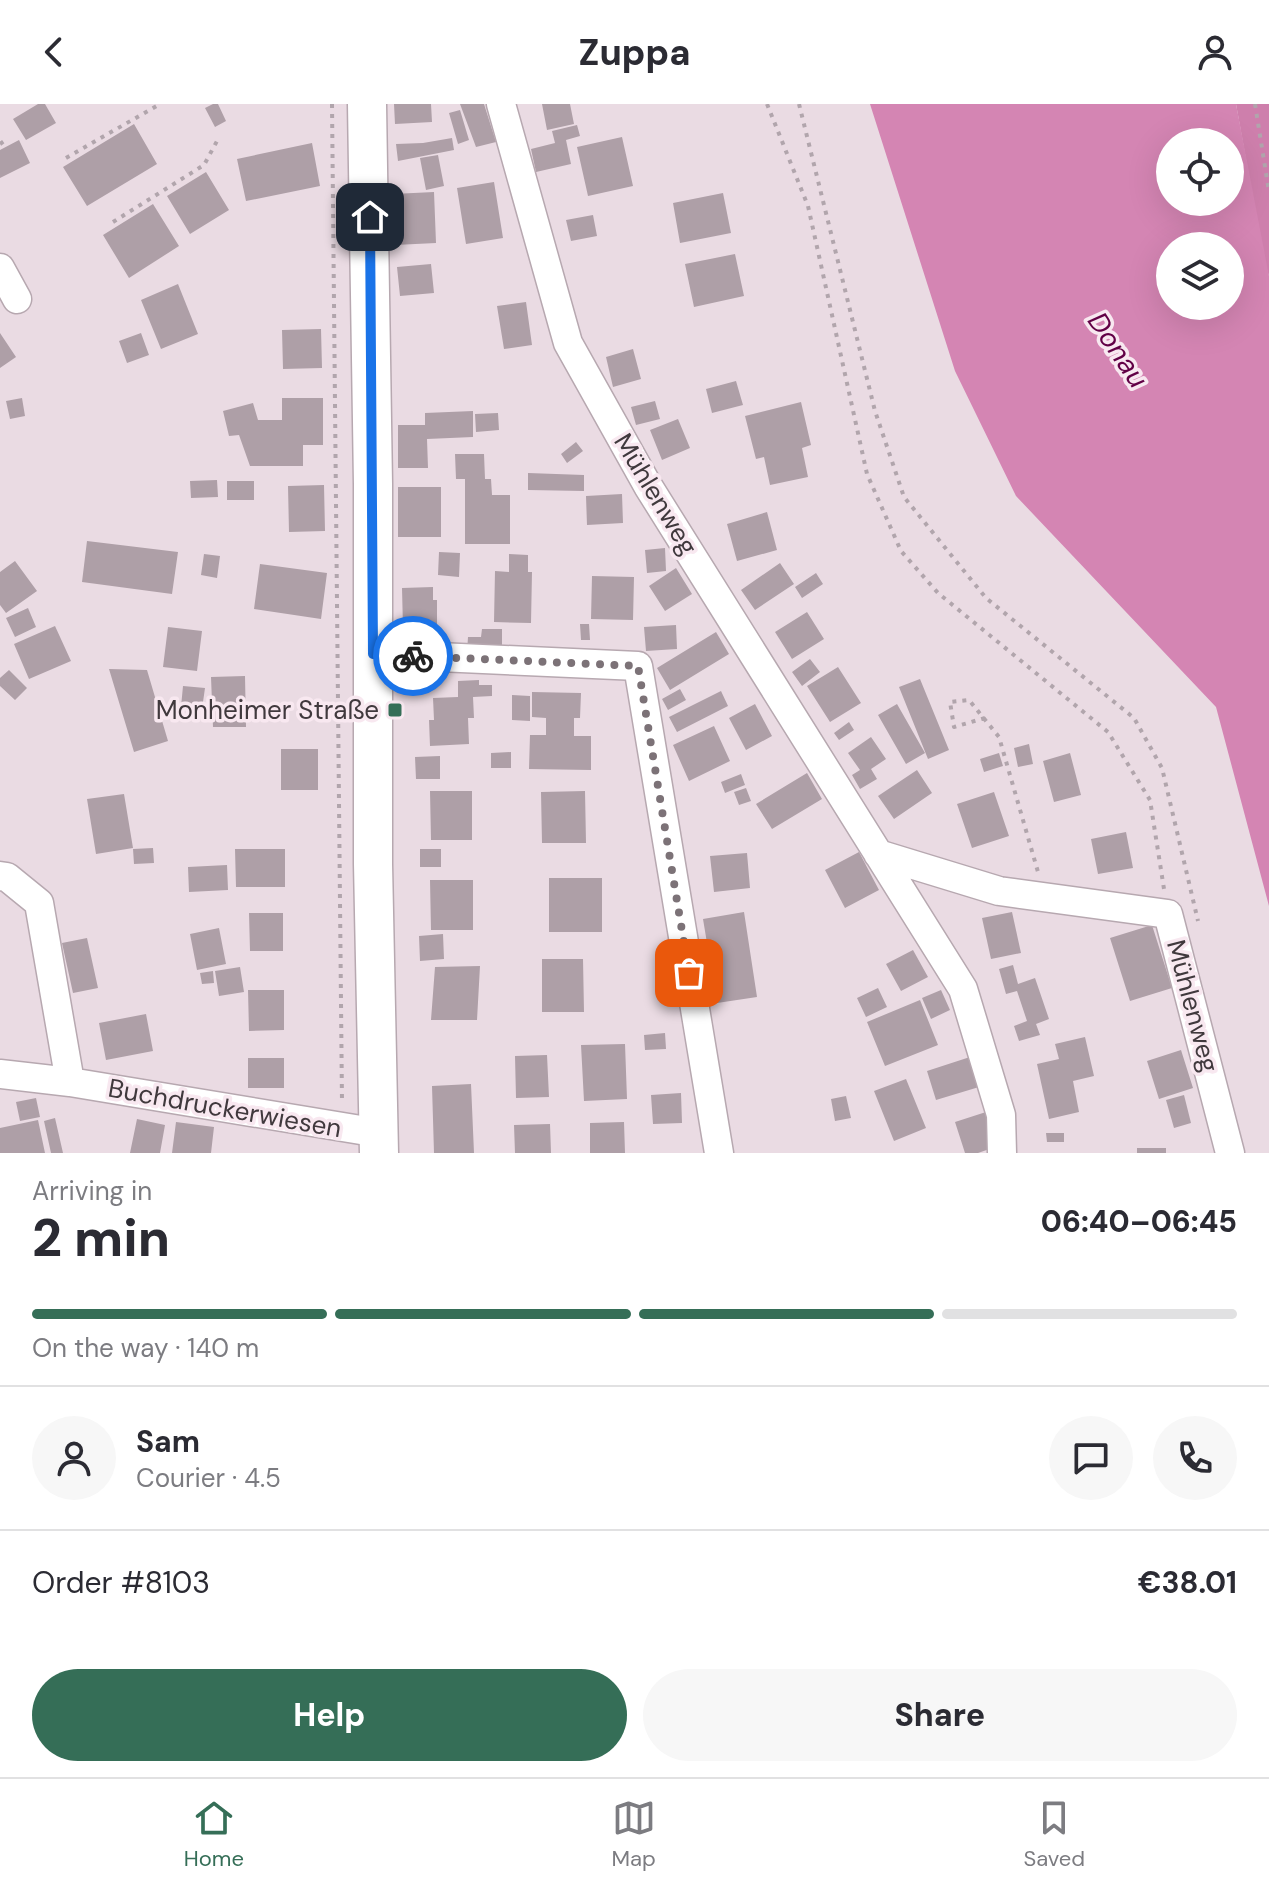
<!DOCTYPE html>
<html lang="en">
<head>
<meta charset="utf-8">
<style>
	body { margin:0; font-family:"DM Sans",sans-serif; background:#f7f7f7; color:#2b2b33; height:100vh; display:flex; flex-direction:column; font-size:30px; white-space:nowrap }
	* { box-sizing:border-box; margin:0 }
	p { font-size:26px; color:#7c7c81 }
	.icon { flex:none; width:44px; height:44px; fill:none; stroke:currentColor; stroke-width:2; stroke-linecap:round; stroke-linejoin:round }
	.map { position:relative; height:1049px; overflow:hidden }
	.side { display:flex; flex-direction:column; background:#fff; flex:1 }
	.side>* { flex:none }
	.buttons { position:absolute; left:1156px; top:24px; display:grid; gap:16px }
	.buttons a { display:grid; place-items:center; width:88px; height:88px; border-radius:50%; background:#fff; box-shadow:0 8px 32px #0002; font-size:40px }
	.pin { position:absolute; display:grid; place-items:center; width:68px; height:68px; color:#fff; margin:-34px; border-radius:16px; box-shadow:0 4px 12px #0006 }
	.courier { position:absolute; display:grid; place-items:center; width:80px; height:80px; margin:-40px; border:6px solid #1a73e8; border-radius:50%; background:#fff; color:#222; box-shadow:0 2px 10px #0007 }
	.headline em { font-style:normal; font-weight:800 }
	.headline div { display:flex; flex-direction:column-reverse }
	.headline { display:flex; align-items:center; justify-content:space-between; height:136px; padding:0 32px }
	h1 { font-size:52px; font-weight:800; line-height:60px }
	.bar { display:grid; grid-template-columns:repeat(4,1fr); gap:12px 8px; align-content:center; height:96px; padding:0 32px }
	.bar i { height:10px; border-radius:6px; background:#e1e1e2 }
	.bar .selected { background:#356e57 }
	.bar p { grid-column:span 4 }
	.line { display:flex; align-items:center; gap:20px; padding:0 32px; border-top:2px solid #e1e1e2 }
	.line div { flex:1 }
	.round { display:grid; place-items:center; flex:none; width:84px; height:84px; border-radius:42px; background:#f7f7f7 }
	.primary-button { display:flex; gap:16px; margin-top:auto; padding:16px 32px }
	.primary-button a { flex:1; height:92px; border-radius:48px; background:#356e57; color:#fff; font-size:32px; font-weight:800; line-height:92px; text-align:center }
	.primary-button a+a { background:#f7f7f7; color:#2b2b33 }
	header { display:flex; justify-content:space-between; align-items:center; height:104px; padding:0 32px; background:#fff; font-size:36px; font-weight:800 }
	.menu { display:flex; justify-content:space-around; align-items:center; height:112px; border-top:2px solid #e1e1e2; background:#fff; font-size:22px; color:#7c7c81 }
	.menu a { display:grid; justify-items:center; gap:4px }
	.menu .selected { color:#356e57 }
	.map>svg:first-child { display:block }
	.forest { fill:#ce7fac }
	.water { fill:#d485b3; fill-rule:evenodd }
	.building { fill:#ae9fa7 }
	.lines { fill:none; stroke-linecap:round; stroke-linejoin:round }
	.minor-casing { stroke:#b7a8b0; stroke-width:31 }
	.secondary-casing { stroke:#b7a8b0; stroke-width:41 }
	.path { stroke:#b1a5ac; stroke-width:4; stroke-dasharray:4 6; stroke-linecap:butt }
	.minor { stroke:#fff; stroke-width:28 }
	.secondary { stroke:#fff; stroke-width:38 }
	.done { stroke:#7c7277; stroke-width:8; stroke-dasharray:0 14.4 }
	.route { stroke:#1a73e8; stroke-width:10 }
	.poi-dot { fill:#356e57; stroke:#f8e8f0; stroke-width:3 }
	.labels { text-anchor:middle; dominant-baseline:central; stroke-width:7; stroke-linejoin:round; paint-order:stroke }
	.street-label { font-size:26px; fill:#40393d; stroke:#f8e8f0 }
	.poi-label { font-size:26px; fill:#40393d; stroke:#f8e8f0; text-anchor:end }
	.water-label { font-size:28px; font-style:italic; fill:#620046; stroke:#f8e8f0 }
</style>
</head>
<body>
<header><svg class="icon" aria-label="back" viewBox="0 0 24 24"><path d="M15 5l-7 7 7 7"/></svg>Zuppa<svg class="icon" aria-label="person" viewBox="0 0 24 24"><circle cx="12" cy="8" r="4"/><path d="M4 21q1-7 8-7t8 7"/></svg></header>
<div class="map">
<svg width="1269" height="1049" viewBox="0 0 1269 1049">
	<rect width="100%" height="100%" fill="#eadbe3"/>
	<path class="forest" d="M 1236,0 L 1269,0 L 1269,172 L 1265,160 Z"/>
	<path class="water" d="M 870,0 L 1236,0 L 1269,172 L 1269,802 L 1216,603 L 1016,392 L 955,267 ZM 1170,38 L 1230,38 L 1230,98 L 1170,98 ZM 1170,142 L 1230,142 L 1230,202 L 1170,202 Z"/>
	<path class="building" d="M 38,0 L 45,0 L 56,19 L 26,36 L 13,15 Z
		M 213,0 L 218,0 L 226,17 L 215,23 L 205,4 Z
		M 394,0 L 431,0 L 432,18 L 395,20 Z
		M 460,0 L 484,0 L 496,38 L 476,43 Z
		M 542,0 L 570,0 L 574,20 L 547,26 Z
		M 460,6 L 469,36 L 458,40 L 449,9 Z
		M 134,20 L 157,60 L 87,102 L 63,63 Z
		M 577,21 L 580,32 L 566,36 L 571,60 L 536,68 L 531,45 L 555,39 L 552,27 Z
		M 622,33 L 633,82 L 588,92 L 577,43 Z
		M 452,34 L 454,46 L 398,57 L 396,40 L 423,39 Z
		M 19,36 L 30,59 L 0,74 L 0,46 Z
		M 312,39 L 320,82 L 246,97 L 237,55 Z
		M 438,51 L 444,82 L 426,86 L 420,54 Z
		M 206,68 L 229,106 L 190,130 L 167,92 Z
		M 494,78 L 503,134 L 466,140 L 457,84 Z
		M 434,88 L 436,139 L 395,141 L 393,90 Z
		M 723,89 L 731,129 L 680,139 L 673,99 Z
		M 153,100 L 179,142 L 129,174 L 103,131 Z
		M 593,111 L 597,132 L 571,137 L 566,116 Z
		M 735,150 L 744,192 L 694,203 L 685,160 Z
		M 431,160 L 434,189 L 400,192 L 397,163 Z
		M 178,180 L 198,230 L 161,245 L 141,196 Z
		M 526,198 L 532,241 L 504,245 L 497,202 Z
		M 321,225 L 322,264 L 283,265 L 282,226 Z
		M 0,229 L 16,253 L 0,264 Z
		M 141,229 L 149,251 L 127,259 L 119,237 Z
		M 633,245 L 641,275 L 613,283 L 606,253 Z
		M 736,277 L 743,301 L 712,309 L 706,285 Z
		M 22,294 L 25,312 L 10,315 L 6,297 Z
		M 282,294 L 323,294 L 323,341 L 303,341 L 303,362 L 250,362 L 239,331 L 229,332 L 223,307 L 253,299 L 258,316 L 282,316 Z
		M 655,297 L 660,315 L 636,321 L 631,303 Z
		M 801,298 L 811,341 L 802,344 L 808,373 L 770,381 L 764,353 L 756,355 L 745,312 Z
		M 473,307 L 473,333 L 427,335 L 428,364 L 398,364 L 398,321 L 425,321 L 425,309 Z
		M 498,309 L 499,326 L 476,328 L 475,310 Z
		M 678,315 L 690,344 L 662,356 L 650,326 Z
		M 576,338 L 583,347 L 567,359 L 561,350 Z
		M 455,350 L 484,350 L 485,375 L 491,375 L 492,391 L 510,391 L 510,440 L 465,440 L 465,375 L 456,375 Z
		M 528,369 L 584,371 L 584,387 L 528,386 Z
		M 217,376 L 218,393 L 191,394 L 190,377 Z
		M 227,377 L 254,377 L 254,396 L 227,396 Z
		M 324,381 L 325,427 L 289,428 L 288,382 Z
		M 398,383 L 441,383 L 441,433 L 398,433 Z
		M 622,390 L 623,419 L 587,421 L 586,392 Z
		M 767,408 L 777,446 L 737,457 L 727,420 Z
		M 87,437 L 178,448 L 172,490 L 82,478 Z
		M 665,444 L 666,467 L 647,469 L 645,446 Z
		M 439,448 L 460,449 L 459,473 L 438,471 Z
		M 204,450 L 220,452 L 217,474 L 201,471 Z
		M 509,450 L 528,451 L 528,468 L 532,468 L 531,519 L 494,518 L 495,467 L 509,468 Z
		M 15,457 L 37,487 L 6,509 L 0,501 L 0,468 Z
		M 780,459 L 794,480 L 755,506 L 741,486 Z
		M 260,460 L 327,469 L 321,515 L 254,505 Z
		M 676,464 L 692,490 L 665,507 L 649,482 Z
		M 816,469 L 823,480 L 802,494 L 795,483 Z
		M 592,472 L 634,473 L 633,516 L 591,515 Z
		M 433,483 L 433,496 L 437,496 L 437,523 L 403,524 L 402,484 Z
		M 28,504 L 36,523 L 15,533 L 6,514 Z
		M 807,508 L 824,535 L 792,555 L 775,528 Z
		M 580,520 L 589,520 L 590,536 L 581,536 Z
		M 676,521 L 677,545 L 646,547 L 644,523 Z
		M 55,522 L 71,557 L 29,575 L 14,540 Z
		M 168,523 L 202,527 L 197,567 L 163,563 Z
		M 482,525 L 502,525 L 502,548 L 467,548 L 468,533 L 481,533 Z
		M 716,528 L 729,550 L 670,586 L 657,564 Z
		M 810,555 L 820,568 L 802,582 L 792,568 Z
		M 838,563 L 861,599 L 830,618 L 807,582 Z
		M 109,565 L 147,566 L 168,637 L 134,648 Z
		M 9,566 L 27,584 L 15,596 L 0,582 L 0,574 Z
		M 245,572 L 246,623 L 213,623 L 211,573 Z
		M 920,575 L 949,646 L 928,655 L 899,583 Z
		M 479,576 L 479,581 L 492,581 L 492,592 L 473,593 L 474,614 L 468,614 L 469,640 L 430,642 L 429,616 L 434,616 L 433,594 L 458,593 L 458,577 Z
		M 183,582 L 205,584 L 202,605 L 181,603 Z
		M 680,585 L 686,596 L 668,606 L 662,595 Z
		M 721,587 L 728,602 L 677,628 L 669,613 Z
		M 532,588 L 581,589 L 580,614 L 574,614 L 574,632 L 591,632 L 591,666 L 529,665 L 530,631 L 546,631 L 546,614 L 532,613 Z
		M 512,591 L 530,592 L 530,617 L 512,616 Z
		M 755,600 L 772,632 L 746,646 L 729,614 Z
		M 897,600 L 925,649 L 906,660 L 878,611 Z
		M 849,618 L 854,626 L 839,636 L 834,629 Z
		M 714,622 L 730,657 L 689,677 L 673,641 Z
		M 871,633 L 886,655 L 871,665 L 877,675 L 860,685 L 852,671 L 860,666 L 848,649 Z
		M 1029,640 L 1033,660 L 1018,663 L 1014,644 Z
		M 281,645 L 318,645 L 318,686 L 281,686 Z
		M 511,648 L 511,664 L 491,664 L 491,649 Z
		M 999,649 L 1003,662 L 984,668 L 980,655 Z
		M 1070,649 L 1081,691 L 1054,698 L 1043,657 Z
		M 440,652 L 440,675 L 416,675 L 415,653 Z
		M 917,666 L 932,689 L 894,715 L 878,692 Z
		M 807,669 L 822,695 L 772,725 L 756,700 Z
		M 741,670 L 745,681 L 725,689 L 721,678 Z
		M 746,684 L 751,697 L 739,701 L 734,688 Z
		M 430,687 L 472,687 L 472,736 L 431,736 Z
		M 585,687 L 586,739 L 542,739 L 541,688 Z
		M 994,688 L 1009,732 L 972,744 L 957,700 Z
		M 124,690 L 133,744 L 96,750 L 87,695 Z
		M 1126,728 L 1133,764 L 1098,770 L 1091,735 Z
		M 153,744 L 154,759 L 134,760 L 133,745 Z
		M 235,745 L 285,745 L 285,783 L 236,783 Z
		M 420,745 L 441,745 L 441,763 L 420,763 Z
		M 859,748 L 879,786 L 845,804 L 825,766 Z
		M 747,749 L 750,784 L 714,788 L 710,752 Z
		M 227,761 L 228,786 L 189,788 L 188,763 Z
		M 549,774 L 602,774 L 602,828 L 549,828 Z
		M 430,776 L 473,776 L 473,826 L 431,826 Z
		M 744,808 L 757,893 L 717,899 L 703,815 Z
		M 1012,808 L 1021,849 L 991,855 L 982,814 Z
		M 249,809 L 283,809 L 283,847 L 250,847 Z
		M 1152,821 L 1172,884 L 1130,897 L 1110,834 Z
		M 219,824 L 226,860 L 197,866 L 190,830 Z
		M 443,830 L 444,855 L 420,857 L 419,832 Z
		M 87,834 L 98,884 L 73,889 L 62,839 Z
		M 913,846 L 928,873 L 901,887 L 886,860 Z
		M 542,855 L 583,855 L 584,908 L 542,908 Z
		M 1013,861 L 1018,880 L 1035,874 L 1049,915 L 1036,920 L 1040,931 L 1019,937 L 1014,922 L 1027,917 L 1017,887 L 1006,890 L 999,865 Z
		M 480,862 L 477,916 L 431,916 L 435,863 Z
		M 240,863 L 244,888 L 219,892 L 215,867 Z
		M 213,867 L 214,879 L 202,880 L 200,869 Z
		M 878,884 L 887,903 L 866,913 L 857,894 Z
		M 248,886 L 284,886 L 284,926 L 249,927 Z
		M 941,886 L 950,906 L 931,915 L 922,894 Z
		M 920,896 L 938,941 L 885,962 L 867,918 Z
		M 146,910 L 153,947 L 106,956 L 99,919 Z
		M 665,929 L 666,945 L 645,946 L 644,931 Z
		M 1085,933 L 1094,972 L 1073,977 L 1079,1008 L 1049,1015 L 1037,960 L 1059,955 L 1055,940 Z
		M 625,940 L 627,995 L 584,997 L 581,941 Z
		M 1181,946 L 1193,984 L 1159,995 L 1147,957 Z
		M 547,951 L 549,993 L 516,994 L 515,952 Z
		M 970,953 L 979,983 L 936,996 L 927,967 Z
		M 248,954 L 284,954 L 284,984 L 248,984 Z
		M 906,975 L 926,1024 L 894,1037 L 874,987 Z
		M 471,980 L 474,1049 L 434,1049 L 432,982 Z
		M 681,989 L 682,1019 L 653,1020 L 651,991 Z
		M 1184,991 L 1191,1019 L 1174,1024 L 1166,996 Z
		M 846,992 L 851,1014 L 835,1017 L 831,995 Z
		M 36,994 L 40,1013 L 20,1017 L 16,998 Z
		M 986,1008 L 998,1042 L 978,1049 L 965,1049 L 955,1018 Z
		M 55,1014 L 63,1049 L 51,1049 L 44,1017 Z
		M 137,1015 L 165,1021 L 160,1049 L 130,1049 Z
		M 38,1016 L 45,1049 L 0,1049 L 0,1024 Z
		M 176,1018 L 214,1023 L 211,1049 L 172,1049 Z
		M 624,1018 L 625,1049 L 590,1049 L 590,1019 Z
		M 550,1020 L 551,1049 L 515,1049 L 514,1021 Z
		M 1046,1029 L 1064,1029 L 1064,1038 L 1047,1038 Z
		M 1137,1044 L 1166,1044 L 1166,1049 L 1137,1049 Z"/>
	<g class="lines">
		<defs>
			<path id="minor" d="M 501,0 L 568,239 L 648,382 L 963,885 L 1001,1011 L 1002,1049
				M 0,164 L 17,195
				M 373,550 L 638,562 L 719,1049
				M 878,750 L 999,787 L 1168,810 L 1230,1049
				M 0,772 L 7,773 L 39,799 L 70,978
				M 0,970 L 70,978 L 379,1029"/>
			<path id="secondary" d="M 367,0 L 373,380 L 373,760 L 379,1049"/>
		</defs>
		<use href="#minor" class="minor-casing"/>
		<use href="#secondary" class="secondary-casing"/>
		<path class="path" d="M 332,0 L 342,998
			M 767,0 L 808,102 L 867,370 L 901,447 L 938,489 L 1108,628 L 1150,696 L 1164,785
			M 799,0 L 875,307 L 904,393 L 986,494 L 1134,614 L 1162,664 L 1198,817
			M 1255,0 L 1269,88
			M 0,40 L 7,35
			M 66,54 L 160,0
			M 113,118 L 204,61 L 217,37
			M 985,614 L 954,623 L 950,598 L 969,596 L 999,633 L 1038,768"/>
		<use href="#minor" class="minor"/>
		<use href="#secondary" class="secondary"/>
	</g>
	<g class="lines">
		<path class="done" d="M 413,552 L 638,562 L 689,869"/>
		<path class="route" d="M 370,113 L 373,550 L 413,552"/>
	</g>
	<rect class="poi-dot" x="387" y="598" width="16" height="16" rx="4"/>
	<g class="labels">
		<g class="street-label">
			<text transform="translate(656 390) rotate(59)">Mühlenweg</text>
			<text transform="translate(1193 902) rotate(75)">Mühlenweg</text>
			<text transform="translate(225 1004) rotate(10)">Buchdruckerwiesen</text>
		</g>
		<g class="poi-label">
			<text x="379" y="606">Monheimer Straße</text>
		</g>
		<g class="water-label">
			<text transform="translate(1118 246) rotate(56)">Donau</text>
		</g>
	</g>
</svg>
<div class="buttons">
<a><svg class="icon" aria-label="locate" viewBox="0 0 24 24"><circle cx="12" cy="12" r="6"/><path d="M12 2v4M12 18v4M2 12h4M18 12h4"/></svg></a>
<a><svg class="icon" aria-label="layers" viewBox="0 0 24 24"><path d="M12 4l9 5-9 5-9-5zM3 14l9 5 9-5"/></svg></a>
</div>
<div class="pin" style="left:689px;top:869px;background:#ea580c"><svg class="icon" aria-label="bag" viewBox="0 0 24 24"><path d="M5 8h14l-1 12H6zM9 8a3 3 0 0 1 6 0"/></svg></div>
<div class="pin" style="left:370px;top:113px;background:#1f2937"><svg class="icon" aria-label="home" viewBox="0 0 24 24"><path d="M3 11l9-7 9 7M6 9v11h12V9"/></svg></div>
<div class="courier" style="left:413px;top:552px"><svg class="icon" aria-label="bike" viewBox="0 0 24 24"><circle cx="6" cy="16" r="4"/><circle cx="18" cy="16" r="4"/><path d="M6 16l4-8h5l3 8M10 8l3 8H6M13 5h3"/></svg></div>
</div>
<section class="side">
<div class="headline"><div><h1>2 min</h1><p>Arriving in</p></div><em>06:40–06:45</em></div>
<div class="bar"><i class="selected"></i><i class="selected"></i><i class="selected"></i><i></i><p>On the way · 140 m</p></div>
<div class="line" style="height:144px"><a class="round"><svg class="icon" aria-label="person" viewBox="0 0 24 24"><circle cx="12" cy="8" r="4"/><path d="M4 21q1-7 8-7t8 7"/></svg></a><div><b>Sam</b><p>Courier · 4.5</p></div><a class="round"><svg class="icon" aria-label="chat" viewBox="0 0 24 24"><path d="M4 5h16v11H9l-5 4z"/></svg></a><a class="round"><svg class="icon" aria-label="phone" viewBox="0 0 24 24"><path d="M5 4h4l2 5-3 2q2 4 5 5l2-3 5 2v4C11 20 4 13 5 4z"/></svg></a></div>
<div class="line" style="height:104px"><div>Order #8103</div><b>€38.01</b></div>
<div class="primary-button"><a>Help</a><a>Share</a></div>
</section>
<nav class="menu">
<a class="selected"><svg class="icon" aria-label="home" viewBox="0 0 24 24"><path d="M3 11l9-7 9 7M6 9v11h12V9"/></svg>Home</a>
<a><svg class="icon" aria-label="map" viewBox="0 0 24 24"><path d="M3 6l6-2 6 2 6-2v14l-6 2-6-2-6 2zM9 4v14M15 6v14"/></svg>Map</a>
<a><svg class="icon" aria-label="saved" viewBox="0 0 24 24"><path d="M7 4h10v16l-5-4-5 4z"/></svg>Saved</a>
</nav>
</body>
</html>
